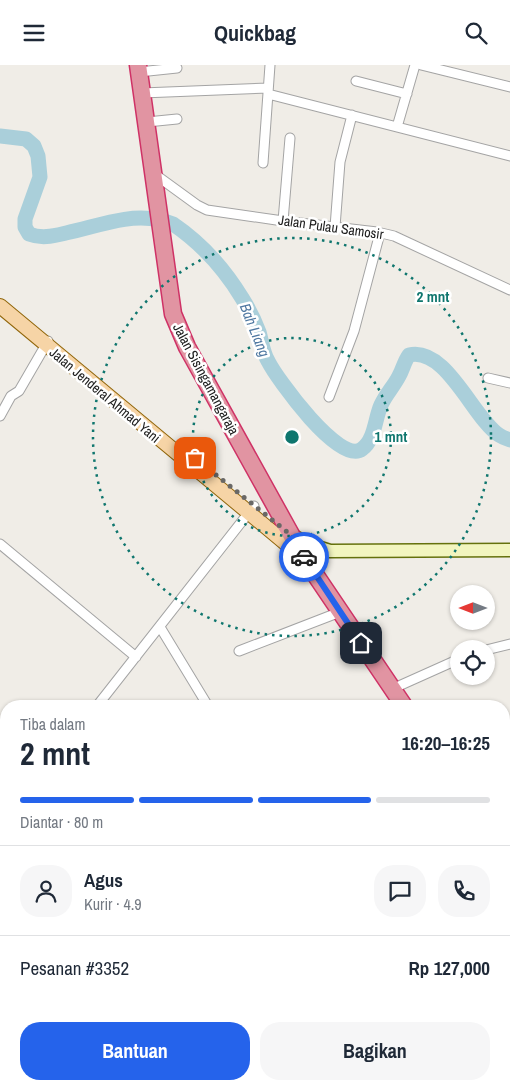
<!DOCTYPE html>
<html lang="id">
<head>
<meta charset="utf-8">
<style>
	body { margin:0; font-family:"Archivo Narrow",sans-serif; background:#f6f6f7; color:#1f2937; height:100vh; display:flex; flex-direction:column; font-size:19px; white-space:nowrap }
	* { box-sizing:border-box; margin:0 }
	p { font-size:16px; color:#747a83 }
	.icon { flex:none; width:28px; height:28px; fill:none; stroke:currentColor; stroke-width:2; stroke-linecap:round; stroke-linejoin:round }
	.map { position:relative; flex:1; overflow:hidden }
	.sheet { position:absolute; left:0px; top:635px; width:510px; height:390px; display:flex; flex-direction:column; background:#fff; border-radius:20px 20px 0 0; box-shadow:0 1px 4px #0004 }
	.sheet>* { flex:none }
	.needle { width:32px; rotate:270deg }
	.buttons { position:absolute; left:450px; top:520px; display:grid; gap:10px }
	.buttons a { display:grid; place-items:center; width:45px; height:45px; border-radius:50%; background:#fff; box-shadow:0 1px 4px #0004; font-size:25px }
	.pin { position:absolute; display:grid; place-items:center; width:42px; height:42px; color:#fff; margin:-21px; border-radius:10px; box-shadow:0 2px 8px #0006 }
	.courier { position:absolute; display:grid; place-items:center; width:50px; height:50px; margin:-25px; border:4px solid #2563eb; border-radius:50%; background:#fff; color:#222; box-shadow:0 1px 6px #0007 }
	.headline em { font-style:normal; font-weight:800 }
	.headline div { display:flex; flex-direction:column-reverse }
	.headline { display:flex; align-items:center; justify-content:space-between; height:85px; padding:0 20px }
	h1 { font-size:32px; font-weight:800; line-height:38px }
	.bar { display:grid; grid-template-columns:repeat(4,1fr); gap:8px 5px; align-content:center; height:60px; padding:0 20px }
	.bar i { height:6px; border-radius:4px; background:#e0e1e3 }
	.bar .current { background:#2563eb }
	.bar p { grid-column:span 4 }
	.line { display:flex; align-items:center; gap:12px; padding:0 20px; border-top:1px solid #e0e1e3 }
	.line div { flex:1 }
	.round { display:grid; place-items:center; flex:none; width:52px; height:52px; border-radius:20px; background:#f6f6f7 }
	.primary-button { display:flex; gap:10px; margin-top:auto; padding:10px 20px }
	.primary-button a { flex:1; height:58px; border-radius:20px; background:#2563eb; color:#fff; font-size:20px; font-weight:800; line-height:58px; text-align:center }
	.primary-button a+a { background:#f6f6f7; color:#1f2937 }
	header { display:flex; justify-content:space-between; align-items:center; height:65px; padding:0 20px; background:#fff; font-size:22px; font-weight:800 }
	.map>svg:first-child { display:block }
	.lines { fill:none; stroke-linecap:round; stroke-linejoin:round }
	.river { stroke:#aacfda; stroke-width:15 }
	.street-casing { stroke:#a4a4a4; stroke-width:11 }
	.secondary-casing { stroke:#65710d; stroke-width:15 }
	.primary-casing { stroke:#91660a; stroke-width:16 }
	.highway-casing { stroke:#cf3266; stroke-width:19 }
	.street { stroke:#fff; stroke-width:9 }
	.secondary { stroke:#f2f5bf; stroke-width:12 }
	.primary { stroke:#f6d4a6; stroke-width:14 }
	.highway { stroke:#e194a2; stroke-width:16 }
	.done { stroke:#696866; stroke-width:5; stroke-dasharray:0 9 }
	.route { stroke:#2563eb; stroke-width:6 }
	.ring { fill:none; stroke:#0f766e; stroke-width:2.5; stroke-dasharray:2.5 5 }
	.labels { text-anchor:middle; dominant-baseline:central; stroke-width:5; stroke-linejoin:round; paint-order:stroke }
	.street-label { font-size:14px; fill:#202020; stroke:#fff }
	.water-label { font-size:15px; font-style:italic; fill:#4f78a1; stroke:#fff }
	.centre { fill:#0f766e; stroke:#fff; stroke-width:2.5 }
	.ring-label { font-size:15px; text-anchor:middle; font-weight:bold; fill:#0f766e; stroke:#fff; stroke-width:5; stroke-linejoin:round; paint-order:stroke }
</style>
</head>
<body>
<header><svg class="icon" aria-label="menu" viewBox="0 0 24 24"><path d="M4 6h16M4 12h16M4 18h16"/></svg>Quickbag<svg class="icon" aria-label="search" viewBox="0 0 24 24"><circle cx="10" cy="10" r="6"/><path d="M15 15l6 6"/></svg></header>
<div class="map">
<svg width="510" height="1025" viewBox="0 0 510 1025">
	<rect width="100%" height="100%" fill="#f0ede7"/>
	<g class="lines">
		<path class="river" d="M 0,71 L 26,74 L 34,81 L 38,91 L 40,112 L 25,154 L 25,162 L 29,169 C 42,174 53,171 66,168 C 96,162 128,148 159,155 C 164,156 169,157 173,159 C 201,178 225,205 242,233 C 249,244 255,256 259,267 C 262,277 263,288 268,296 C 277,314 340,401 362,384 C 375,375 375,353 381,340 C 386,329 394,321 399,311 C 403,304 404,297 409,290 C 446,281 473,353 499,370 C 502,372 507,374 510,375"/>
		<defs>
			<path id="street" d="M 421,0 L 510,22
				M 139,7 L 177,3
				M 356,16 L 407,29
				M 142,28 L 268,23
				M 268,29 L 510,91
				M 147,57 L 177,54
				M 397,62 L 415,0
				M 263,98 L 270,0
				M 153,108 L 197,140 L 207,145 L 283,156 L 377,167 L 394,171 L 510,225
				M 283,156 L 290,73
				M 335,162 L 340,97 L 352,50
				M 488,313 L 510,318
				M 329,332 L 354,266 L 380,168
				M 0,351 L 11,331 L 19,326 L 48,276
				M 0,479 L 136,592
				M 160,562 L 208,641
				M 486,585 L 510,579
				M 239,586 L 340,547
				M 392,624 L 459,594
				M 97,641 L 254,441
				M 0,701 L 6,700
				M 0,810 L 6,810
				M 504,943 L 510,943
				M 146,1019 L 147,1025
				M 234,1019 L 234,1025
				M 345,1019 L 345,1025
				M 461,1019 L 461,1025"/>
			<path id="secondary" d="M 291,470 L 311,480 L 330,486 L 510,485"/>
			<path id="primary" d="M 0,241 L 301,491"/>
			<path id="highway" d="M 138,0 L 173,249 L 187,282 L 304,493 L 404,641
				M 504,789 L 510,798"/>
		</defs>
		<use href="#street" class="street-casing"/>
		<use href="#secondary" class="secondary-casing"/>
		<use href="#primary" class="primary-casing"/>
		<use href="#highway" class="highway-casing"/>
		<use href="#street" class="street"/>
		<use href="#secondary" class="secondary"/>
		<use href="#primary" class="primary"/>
		<use href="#highway" class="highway"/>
	</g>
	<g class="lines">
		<path class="done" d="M 195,393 L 291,470 L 304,492"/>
		<path class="route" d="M 304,492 L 361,578"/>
	</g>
	<g class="ring">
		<circle cx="292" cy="372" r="99"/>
		<circle cx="292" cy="372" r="199"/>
	</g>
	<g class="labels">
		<g class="street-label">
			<text transform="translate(331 162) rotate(8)">Jalan Pulau Samosir</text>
			<text transform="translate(206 314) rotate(62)">Jalan Sisingamangaraja</text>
			<text transform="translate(105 330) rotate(40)">Jalan Jenderal Ahmad Yani</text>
		</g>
		<g class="water-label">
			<text transform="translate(255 265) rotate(68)">Bah Liang</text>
		</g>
	</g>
	<circle cx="292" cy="372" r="8" class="centre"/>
	<g class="ring-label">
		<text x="433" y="237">2 mnt</text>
		<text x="391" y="377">1 mnt</text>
	</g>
</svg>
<div class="buttons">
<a><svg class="needle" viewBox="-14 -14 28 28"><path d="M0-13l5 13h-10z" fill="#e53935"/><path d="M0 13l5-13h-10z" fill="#747a83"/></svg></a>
<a><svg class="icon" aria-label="locate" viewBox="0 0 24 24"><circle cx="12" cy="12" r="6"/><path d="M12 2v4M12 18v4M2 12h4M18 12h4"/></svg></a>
</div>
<div class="pin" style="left:195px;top:393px;background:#ea580c"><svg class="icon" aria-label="bag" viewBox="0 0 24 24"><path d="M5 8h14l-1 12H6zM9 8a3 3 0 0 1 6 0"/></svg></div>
<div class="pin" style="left:361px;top:578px;background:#1f2937"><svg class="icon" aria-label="home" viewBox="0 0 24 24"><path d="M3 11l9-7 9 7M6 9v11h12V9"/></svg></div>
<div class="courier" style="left:304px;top:492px"><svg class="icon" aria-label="car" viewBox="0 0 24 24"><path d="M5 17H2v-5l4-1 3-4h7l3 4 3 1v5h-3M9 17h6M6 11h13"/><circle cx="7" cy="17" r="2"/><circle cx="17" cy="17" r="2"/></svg></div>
<section class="sheet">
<div class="headline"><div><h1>2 mnt</h1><p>Tiba dalam</p></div><em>16:20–16:25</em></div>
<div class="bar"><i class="current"></i><i class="current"></i><i class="current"></i><i></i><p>Diantar · 80 m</p></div>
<div class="line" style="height:90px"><a class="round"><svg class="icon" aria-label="person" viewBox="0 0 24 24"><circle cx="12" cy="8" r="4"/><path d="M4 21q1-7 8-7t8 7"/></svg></a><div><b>Agus</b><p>Kurir · 4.9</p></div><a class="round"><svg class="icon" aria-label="chat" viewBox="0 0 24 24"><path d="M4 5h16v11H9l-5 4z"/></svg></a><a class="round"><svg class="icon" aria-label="phone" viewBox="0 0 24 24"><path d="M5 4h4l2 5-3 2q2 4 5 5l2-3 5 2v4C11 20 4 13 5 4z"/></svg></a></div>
<div class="line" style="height:65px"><div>Pesanan #3352</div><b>Rp 127,000</b></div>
<div class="primary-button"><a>Bantuan</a><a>Bagikan</a></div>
</section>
</div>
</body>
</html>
